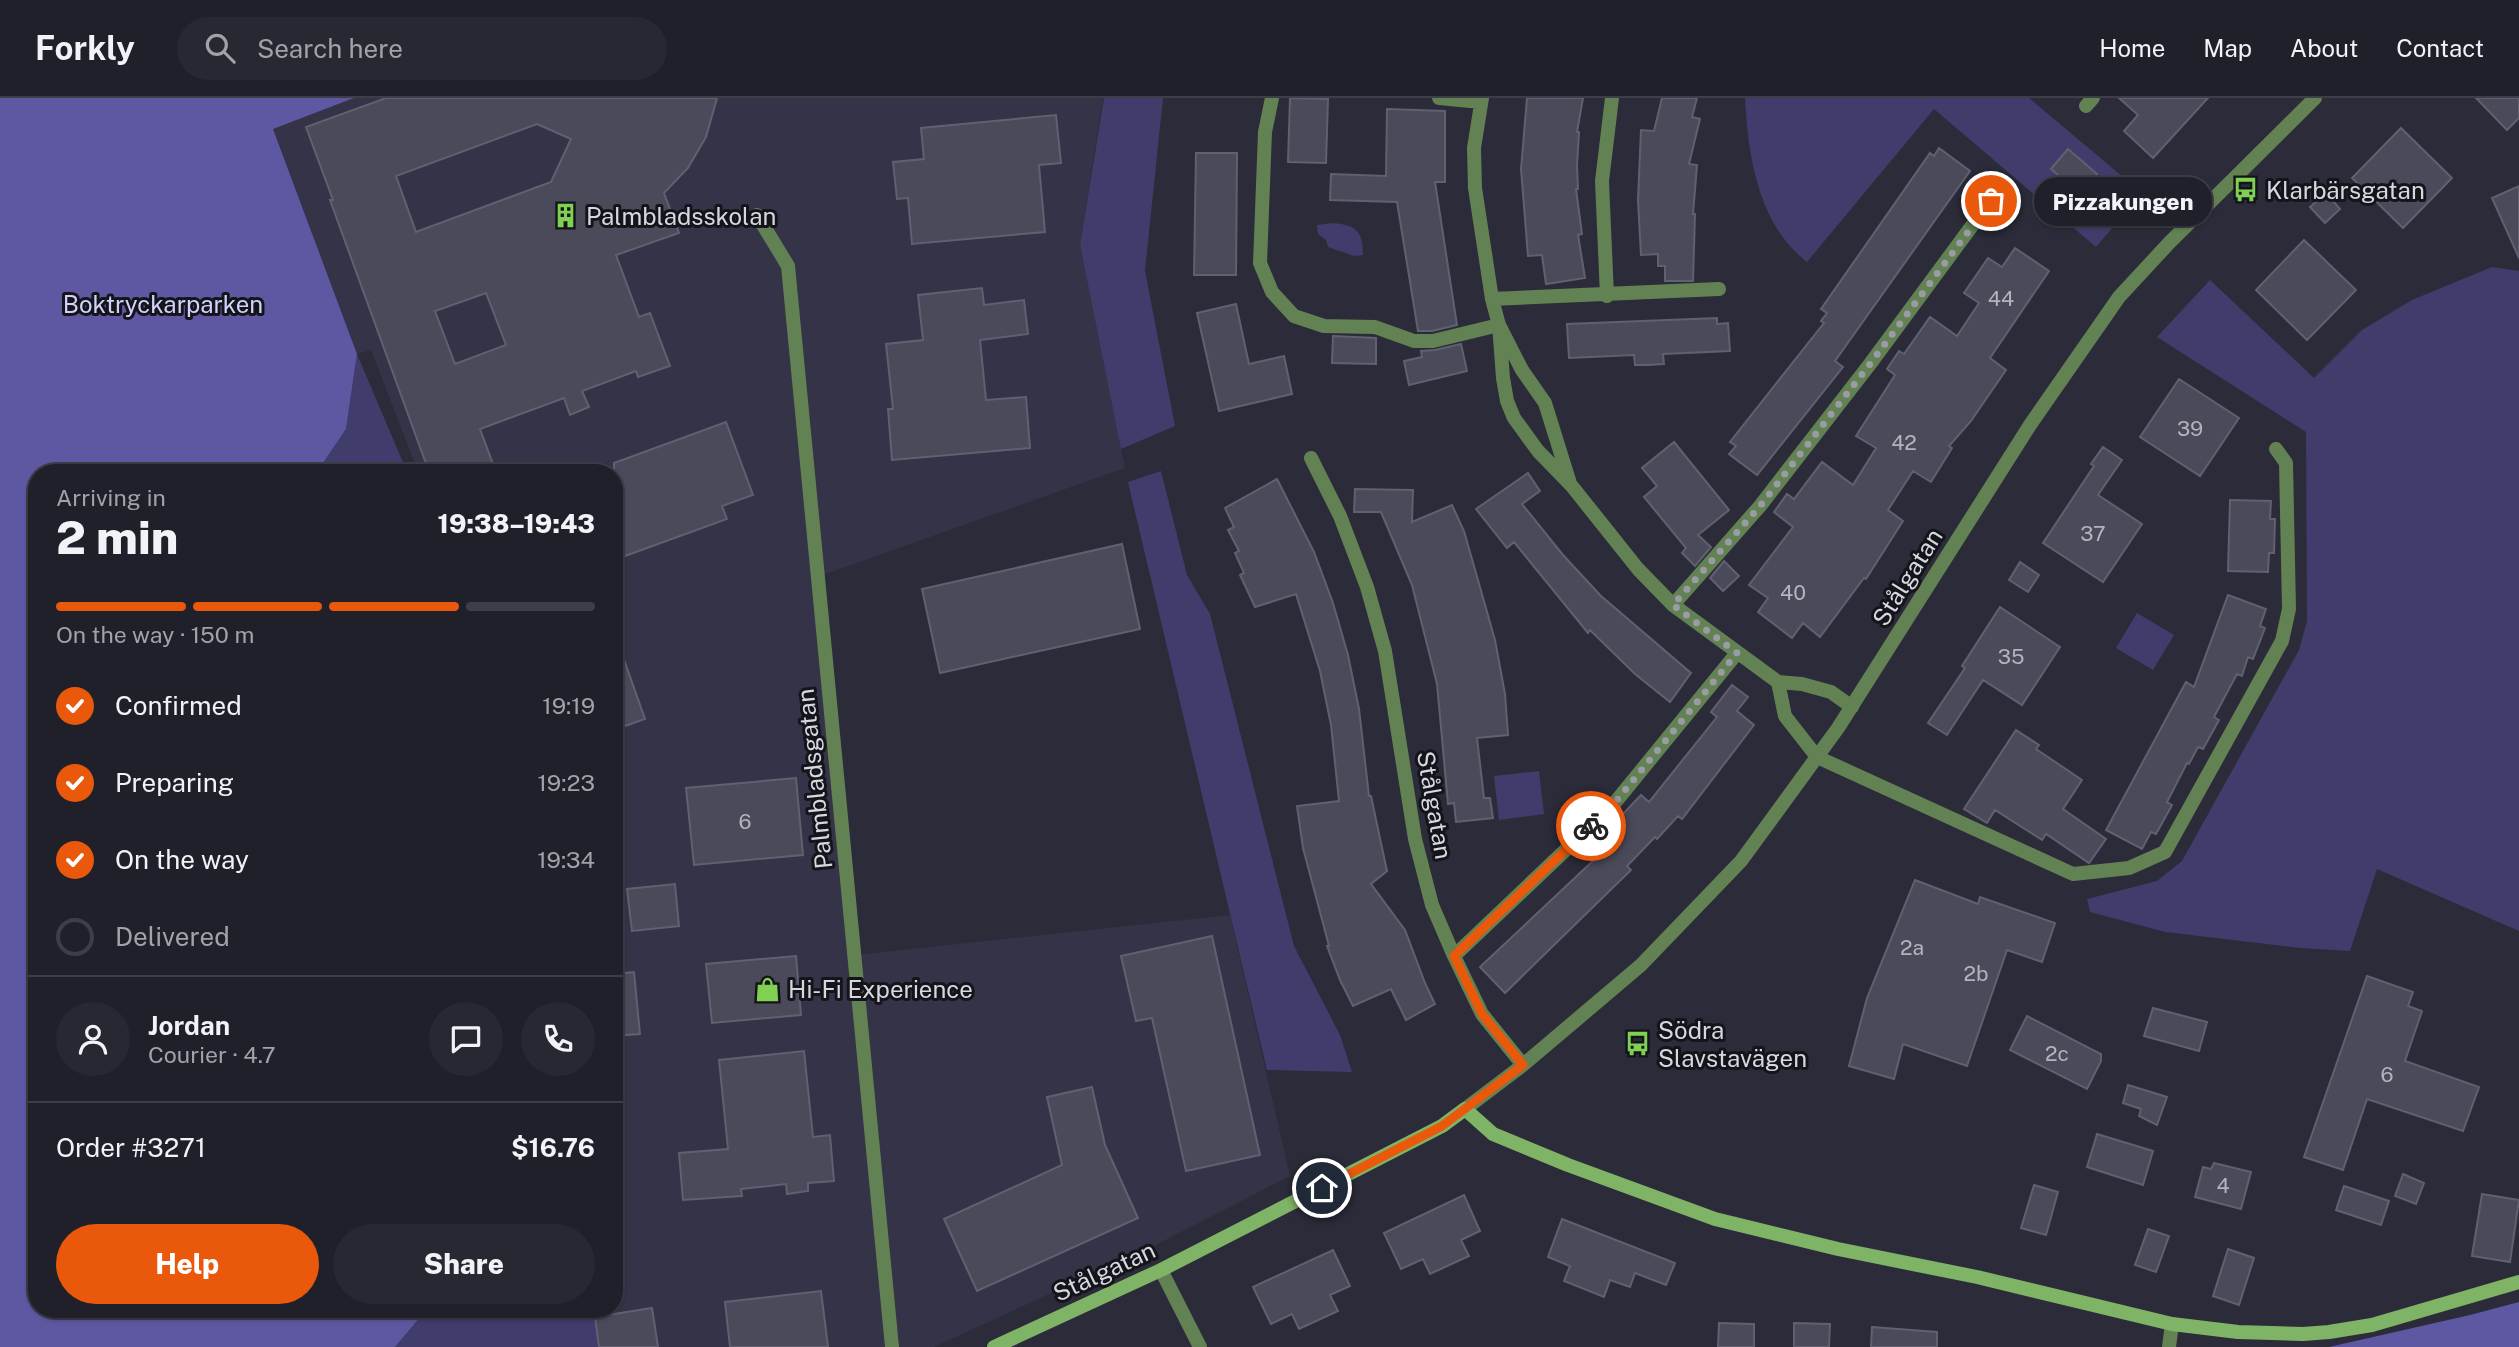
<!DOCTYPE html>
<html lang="en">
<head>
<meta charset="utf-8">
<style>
	body { margin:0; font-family:"Public Sans",sans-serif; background:#282833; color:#f1f3f6; height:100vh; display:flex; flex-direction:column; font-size:26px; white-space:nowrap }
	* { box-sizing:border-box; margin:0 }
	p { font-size:23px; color:#a2a3a9 }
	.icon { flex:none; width:38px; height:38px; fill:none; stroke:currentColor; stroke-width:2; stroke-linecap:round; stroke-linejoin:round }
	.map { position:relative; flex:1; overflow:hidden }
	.side { position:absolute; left:28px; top:366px; width:595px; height:854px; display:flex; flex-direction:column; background:#20202b; border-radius:28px; box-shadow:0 2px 5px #0004,0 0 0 2px #3d3e47 }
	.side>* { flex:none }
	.pin { position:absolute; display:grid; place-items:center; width:60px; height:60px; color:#fff; margin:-30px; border:4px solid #fff; border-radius:50%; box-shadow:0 2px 7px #0007 }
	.courier { position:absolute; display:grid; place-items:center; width:70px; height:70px; margin:-35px; border:5px solid #ea580c; border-radius:50%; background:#fff; color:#222; box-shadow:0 2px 9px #0007 }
	.bubble { position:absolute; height:49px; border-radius:24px; background:#20202b; box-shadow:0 2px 5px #0004,0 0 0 2px #3d3e47; font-size:23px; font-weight:800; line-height:49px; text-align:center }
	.head em { font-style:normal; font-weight:800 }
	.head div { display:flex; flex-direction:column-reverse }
	.head { display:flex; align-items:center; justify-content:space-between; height:119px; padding:0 28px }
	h1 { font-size:46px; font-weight:800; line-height:52px }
	.bar { display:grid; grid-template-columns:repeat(4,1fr); gap:10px 7px; align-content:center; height:84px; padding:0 28px }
	.bar i { height:9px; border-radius:5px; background:#3d3e47 }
	.bar .current { background:#ea580c }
	.bar p { grid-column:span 4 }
	.line { display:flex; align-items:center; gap:18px; padding:0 28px; border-top:2px solid #3d3e47 }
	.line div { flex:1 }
	.round { display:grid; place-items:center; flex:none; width:74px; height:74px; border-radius:37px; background:#282833 }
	ol { padding:0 28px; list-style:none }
	li { display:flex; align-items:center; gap:21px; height:77px }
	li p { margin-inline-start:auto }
	li .icon { padding:7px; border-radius:50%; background:#ea580c; color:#fff; stroke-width:4 }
	li:last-child { color:#a2a3a9 }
	li i { width:38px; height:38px; border:4px solid #3d3e47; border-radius:50% }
	.action { display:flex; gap:14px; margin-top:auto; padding:14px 28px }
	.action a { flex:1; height:80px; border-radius:42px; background:#ea580c; color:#fff; font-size:28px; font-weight:800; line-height:80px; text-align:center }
	.action a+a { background:#282833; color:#f1f3f6 }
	header { display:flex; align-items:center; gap:42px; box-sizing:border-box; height:98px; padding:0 35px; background:#20202b; border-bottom:2px solid #3d3e47 }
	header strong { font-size:33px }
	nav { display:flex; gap:38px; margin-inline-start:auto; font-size:24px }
	.search { width:490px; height:63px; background:#282833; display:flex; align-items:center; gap:18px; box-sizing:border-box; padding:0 24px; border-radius:38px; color:#a2a3a9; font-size:26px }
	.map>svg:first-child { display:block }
	.built { fill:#343347 }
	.green { fill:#403d6d }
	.forest { fill:#5e58a3 }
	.building { fill:#4a4a5a; stroke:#606070; stroke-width:2; fill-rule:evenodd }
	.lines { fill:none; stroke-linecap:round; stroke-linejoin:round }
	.street { stroke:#628253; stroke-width:14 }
	.secondary { stroke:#7fb365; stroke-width:14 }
	.done { stroke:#9b9ba6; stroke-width:7; stroke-dasharray:0 12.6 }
	.route { stroke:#ea580c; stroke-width:9 }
	.labels { text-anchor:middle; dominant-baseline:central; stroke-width:6; stroke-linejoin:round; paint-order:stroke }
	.number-label { font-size:21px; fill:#b4b4be }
	.poi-label { font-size:24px; fill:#d7d7e0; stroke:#14141b; text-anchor:start }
	.park-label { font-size:24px; fill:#d1d1fb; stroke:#14141b }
	.street-label { font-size:24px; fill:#d7d7e0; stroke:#14141b }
</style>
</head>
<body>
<header>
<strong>Forkly</strong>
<div class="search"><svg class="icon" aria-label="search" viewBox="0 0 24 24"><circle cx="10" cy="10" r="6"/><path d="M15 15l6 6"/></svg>Search here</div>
<nav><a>Home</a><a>Map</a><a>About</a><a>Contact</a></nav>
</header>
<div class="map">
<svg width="2519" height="1249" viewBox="0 0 2519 1249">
	<rect width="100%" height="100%" fill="#2b2b39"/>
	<path class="built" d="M 354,0 L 1103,0 L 1080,147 L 1125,370 L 817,479 L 855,857 L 1230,817 L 1290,1078 L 1154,1148 L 934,1249 L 599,1249 L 594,1211 L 614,1211 L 614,374 L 418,374 L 371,252 L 357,256 L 273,31 Z"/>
	<path class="green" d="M 1104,0 L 1163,0 L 1145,173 L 1175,328 L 1121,351 L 1080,147 Z
		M 1745,0 L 2029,0 L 2142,95 L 2096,149 L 1934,11 L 1807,164 C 1758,126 1748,58 1745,0 Z
		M 1333,125 C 1356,127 1363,133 1363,157 L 1354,158 L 1328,149 L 1326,142 L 1318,136 L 1317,127 Z
		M 2492,169 L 2519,173 L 2519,833 L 2377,771 L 2350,853 L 2301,850 L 2165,834 L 2090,814 L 2087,801 L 2157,783 L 2182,763 L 2299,552 L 2307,523 L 2306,334 L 2157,239 L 2210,182 L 2314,280 L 2362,232 L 2412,202 Z
		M 357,256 L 407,374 L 317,374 L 346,331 Z
		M 1161,373 L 1187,477 L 1210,516 L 1294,848 L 1340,937 L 1352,974 L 1267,972 L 1128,384 Z
		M 2137,515 L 2174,537 L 2153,572 L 2116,550 Z
		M 1539,673 L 1544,716 L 1499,722 L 1494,678 Z
		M 427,1211 L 597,1211 L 602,1249 L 395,1249 Z"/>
	<path class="forest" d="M 0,0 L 354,0 L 273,31 L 357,256 L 346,331 L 317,374 L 37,374 L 37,1211 L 427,1211 L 395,1249 L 0,1249 Z
		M 2519,1204 L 2519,1249 L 2329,1249 L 2470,1217 Z"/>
	<path class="building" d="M 386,0 L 717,0 L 706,39 L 688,70 L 664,95 L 679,135 L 616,157 L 639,219 L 650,215 L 670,268 L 638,279 L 636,273 L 582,293 L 589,309 L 570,317 L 564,300 L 480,331 L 496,374 L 429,374 L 330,102 L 333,102 L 306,29 ZM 537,26 L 571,41 L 551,84 L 416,134 L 396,78 ZM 486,195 L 506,247 L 455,266 L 435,213 Z
		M 1290,0 L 1328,1 L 1326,65 L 1288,64 Z
		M 1527,0 L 1583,0 L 1577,34 L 1579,34 L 1577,67 L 1578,91 L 1576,91 L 1582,136 L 1578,137 L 1585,180 L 1546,186 L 1542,157 L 1528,158 L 1521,71 Z
		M 1662,0 L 1697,0 L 1692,19 L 1700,21 L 1689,66 L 1697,67 L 1693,116 L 1695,116 L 1693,183 L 1665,183 L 1665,168 L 1658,168 L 1658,156 L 1641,157 L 1638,102 L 1641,32 L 1654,33 Z
		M 2119,0 L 2208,0 L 2153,60 L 2124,33 L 2138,17 Z
		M 2476,0 L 2519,0 L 2519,20 L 2507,32 Z
		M 1387,11 L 1445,13 L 1445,84 L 1435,84 L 1457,227 L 1432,233 L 1418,233 L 1397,104 L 1330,102 L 1331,76 L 1386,78 Z
		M 1056,17 L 1061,65 L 1039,67 L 1045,134 L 912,146 L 908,100 L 897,101 L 893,64 L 924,61 L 921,30 Z
		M 2401,30 L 2452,80 L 2403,130 L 2352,80 Z
		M 1939,50 L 1970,73 L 1835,263 L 1843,269 L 1757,377 L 1729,356 L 1736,348 L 1730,344 L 1824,225 L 1821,223 L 1827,215 L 1821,211 L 1930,55 L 1934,58 Z
		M 2068,51 L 2097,76 L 2080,96 L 2051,71 Z
		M 1196,55 L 1237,55 L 1236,177 L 1194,177 Z
		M 2519,88 L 2519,160 L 2492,100 Z
		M 2326,95 L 2340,111 L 2325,125 L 2310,109 Z
		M 2304,142 L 2356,192 L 2307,242 L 2256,192 Z
		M 2015,150 L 2049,173 L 1990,260 L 2006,272 L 1971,323 L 1949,348 L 1952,350 L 1931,384 L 1913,373 L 1888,412 L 1903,423 L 1866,481 L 1864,480 L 1820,539 L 1803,525 L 1792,540 L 1758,514 L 1768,500 L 1749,487 L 1793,429 L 1774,414 L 1787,396 L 1794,401 L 1822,364 L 1853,387 L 1876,350 L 1856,338 L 1895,277 L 1887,271 L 1899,253 L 1904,256 L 1930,219 L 1957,238 L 1979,205 L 1964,195 L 1988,160 L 2002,169 Z
		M 982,190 L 984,207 L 1024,202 L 1028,236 L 980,242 L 986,302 L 1026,299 L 1030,350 L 892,362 L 888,311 L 893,311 L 886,246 L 923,242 L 918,197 Z
		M 1236,206 L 1249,266 L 1284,258 L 1292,296 L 1219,313 L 1197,215 Z
		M 1717,220 L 1717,226 L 1728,225 L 1730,253 L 1663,256 L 1664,266 L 1647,267 L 1635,267 L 1634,257 L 1569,260 L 1567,226 Z
		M 1333,238 L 1376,240 L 1376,266 L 1332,265 Z
		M 1461,246 L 1467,273 L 1409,287 L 1404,263 L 1422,259 L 1421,253 L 1435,252 Z
		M 2179,281 L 2239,320 L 2200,378 L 2140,339 Z
		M 726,324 L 753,397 L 722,408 L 727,421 L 614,462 L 614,365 Z
		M 1674,344 L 1729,412 L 1698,437 L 1711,449 L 1695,468 L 1682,455 L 1686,450 L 1644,399 L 1657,388 L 1642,370 Z
		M 2103,349 L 2122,362 L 2098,397 L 2142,426 L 2103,484 L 2043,445 L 2094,368 L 2091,366 Z
		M 1528,375 L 1540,393 L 1522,406 L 1563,457 L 1601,498 L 1691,575 L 1670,604 L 1635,576 L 1590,532 L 1588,535 L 1514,444 L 1507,450 L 1476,411 Z
		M 1277,381 L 1314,454 L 1333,505 L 1348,557 L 1359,611 L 1369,698 L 1371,698 L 1387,773 L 1371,786 L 1405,832 L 1425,885 L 1435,906 L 1406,922 L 1391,891 L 1353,908 L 1340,882 L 1327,848 L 1329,848 L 1303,750 L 1297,708 L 1339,703 L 1331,627 L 1320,573 L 1296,496 L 1255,509 L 1240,477 L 1244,475 L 1235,455 L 1239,453 L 1228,432 L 1234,429 L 1225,410 Z
		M 1355,391 L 1413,392 L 1412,424 L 1452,407 L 1464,433 L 1495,542 L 1505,596 L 1508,637 L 1477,640 L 1484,700 L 1490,700 L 1493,720 L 1456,724 L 1454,705 L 1448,706 L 1437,586 L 1412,487 L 1381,414 L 1354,414 Z
		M 2230,402 L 2271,403 L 2270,421 L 2275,421 L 2274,455 L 2269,455 L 2268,474 L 2228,473 Z
		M 1122,446 L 1140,531 L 940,575 L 922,491 Z
		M 1724,463 L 1739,478 L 1723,493 L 1710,480 Z
		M 2020,464 L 2039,477 L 2028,494 L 2009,482 Z
		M 2228,497 L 2266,511 L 2260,528 L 2265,530 L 2253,561 L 2248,559 L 2242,578 L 2237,576 L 2214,619 L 2219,622 L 2203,651 L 2198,649 L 2189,666 L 2187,665 L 2167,704 L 2172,707 L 2156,736 L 2151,734 L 2142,751 L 2106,732 L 2186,584 L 2194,589 Z
		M 2000,509 L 2060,549 L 2022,607 L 1983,582 L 1947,637 L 1928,625 L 1965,570 L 1962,568 Z
		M 614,542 L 617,542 L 645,621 L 614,632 Z
		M 1732,587 L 1748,599 L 1737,613 L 1754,627 L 1682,721 L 1678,718 L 1657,741 L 1655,739 L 1627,768 L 1631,772 L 1505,895 L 1480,869 L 1596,760 L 1590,754 L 1607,738 L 1604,736 L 1641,697 L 1649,704 L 1717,619 L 1711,614 Z
		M 2016,632 L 2039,647 L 2036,651 L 2082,682 L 2063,711 L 2106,741 L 2089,765 L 2046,736 L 2042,742 L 1995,712 L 1987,725 L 1964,711 Z
		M 796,680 L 803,757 L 694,767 L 686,690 Z
		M 1915,782 L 1978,806 L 1980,799 L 2055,825 L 2042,864 L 2007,852 L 1967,968 L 1903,946 L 1894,981 L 1849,968 L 1867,900 Z
		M 675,786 L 679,828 L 632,833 L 627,791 Z
		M 1212,838 L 1260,1057 L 1186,1073 L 1152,920 L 1136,923 L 1121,858 Z
		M 796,858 L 801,917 L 712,925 L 706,866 Z
		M 634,874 L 640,936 L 614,938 L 614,876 Z
		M 2367,878 L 2413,894 L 2408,908 L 2422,913 L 2405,963 L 2479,989 L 2463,1033 L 2367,1001 L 2343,1072 L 2304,1059 Z
		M 2153,910 L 2207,924 L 2199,953 L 2144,938 Z
		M 2027,918 L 2101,956 L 2101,963 L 2087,991 L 2010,952 Z
		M 804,953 L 813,1039 L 830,1037 L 834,1083 L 808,1085 L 808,1093 L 787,1096 L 786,1086 L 741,1091 L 742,1098 L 683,1102 L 679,1055 L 728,1051 L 719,962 Z
		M 2128,987 L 2167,999 L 2157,1027 L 2139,1018 L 2141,1011 L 2123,1005 Z
		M 1092,989 L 1105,1047 L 1138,1120 L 977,1193 L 944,1121 L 1062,1067 L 1047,999 Z
		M 2097,1036 L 2153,1053 L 2143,1087 L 2087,1069 Z
		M 2214,1065 L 2251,1074 L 2241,1111 L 2195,1099 L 2203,1069 L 2211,1071 Z
		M 2403,1076 L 2424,1085 L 2416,1106 L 2395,1098 Z
		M 2034,1087 L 2058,1094 L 2046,1137 L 2021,1130 Z
		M 2344,1088 L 2389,1103 L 2381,1127 L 2336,1112 Z
		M 2482,1096 L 2519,1102 L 2510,1164 L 2472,1158 Z
		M 1464,1097 L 1480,1133 L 1461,1142 L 1469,1158 L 1430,1176 L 1423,1161 L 1401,1171 L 1384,1135 Z
		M 1562,1121 L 1675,1165 L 1666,1187 L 1635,1175 L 1630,1189 L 1610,1182 L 1604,1199 L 1564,1183 L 1570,1168 L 1548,1159 Z
		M 2148,1131 L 2169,1138 L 2156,1174 L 2135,1167 Z
		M 2228,1151 L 2254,1160 L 2239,1207 L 2213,1198 Z
		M 1333,1152 L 1350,1188 L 1330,1197 L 1338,1213 L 1299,1231 L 1292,1216 L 1271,1226 L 1253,1189 Z
		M 821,1193 L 828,1249 L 730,1249 L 725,1204 Z
		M 652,1210 L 658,1249 L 599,1249 L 595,1219 Z
		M 1719,1225 L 1754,1226 L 1754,1249 L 1718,1249 Z
		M 1794,1225 L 1830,1226 L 1829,1249 L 1794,1249 Z
		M 1872,1229 L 1937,1234 L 1937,1249 L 1871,1249 Z"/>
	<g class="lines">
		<path class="street" d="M 1272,0 L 1265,34 L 1260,165 L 1272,194 L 1294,218 L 1324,228 L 1375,229 L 1414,243 L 1433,243 L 1499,227
			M 1439,0 L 1481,4
			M 1482,0 L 1474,50 L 1475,90 L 1492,201 L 1499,227 L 1522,272 L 1545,305 L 1569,382
			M 2086,8 L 2093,0
			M 757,117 L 788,168 L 892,1249
			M 1607,198 L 1602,83 L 1612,0
			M 1492,201 L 1719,191
			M 1499,227 L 1503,280 L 1507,303 L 1514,320 L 1538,353 L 1571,387 L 1638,471 L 1673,507 L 1778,584 L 1802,586 L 1831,594 L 1852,609
			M 1311,360 L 1340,418 L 1367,489 L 1385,553 L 1415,741 L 1432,807 L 1454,858 L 1482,916 L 1523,967
			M 1673,507 L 1760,408 L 1870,266 L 1991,102
			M 1778,584 L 1785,618 L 1817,659 L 2073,776 L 2129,770 L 2165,754 L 2282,543 L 2289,511 L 2286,365 L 2276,351
			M 1454,858 L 1613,707 L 1737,555
			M 1465,1011 L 1523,967 L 1641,867 L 1741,763 L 1838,630 L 2030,327 L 2119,199 L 2169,145 L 2315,0
			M 1161,1172 L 1200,1249
			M 2169,1249 L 2172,1226"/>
		<path class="secondary" d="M 994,1249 L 1161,1172 L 1442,1028 L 1465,1011 L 1493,1036 L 1568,1067 L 1715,1121 L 1838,1151 L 1977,1179 L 2172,1226 L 2238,1234 L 2303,1236 L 2329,1234 L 2372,1227 L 2519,1184"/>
	</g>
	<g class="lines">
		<path class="done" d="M 1591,728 L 1613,707 L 1737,555 L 1673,507 L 1760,408 L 1870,266 L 1991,103"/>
		<path class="route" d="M 1322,1090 L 1442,1028 L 1523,967 L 1482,916 L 1454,858 L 1591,728"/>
	</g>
	<defs>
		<symbol id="bus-bare" viewBox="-9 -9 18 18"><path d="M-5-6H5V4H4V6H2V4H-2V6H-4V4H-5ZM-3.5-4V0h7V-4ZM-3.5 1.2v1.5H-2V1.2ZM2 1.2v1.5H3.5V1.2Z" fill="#80d051" stroke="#14141b" stroke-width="2.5" paint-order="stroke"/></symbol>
		<symbol id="building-bare" viewBox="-9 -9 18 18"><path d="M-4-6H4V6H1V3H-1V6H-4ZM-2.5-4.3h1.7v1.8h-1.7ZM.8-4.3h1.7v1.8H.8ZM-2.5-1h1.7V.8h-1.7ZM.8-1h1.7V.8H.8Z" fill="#80d051" stroke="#14141b" stroke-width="2.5" paint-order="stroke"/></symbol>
		<symbol id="shop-bare" viewBox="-9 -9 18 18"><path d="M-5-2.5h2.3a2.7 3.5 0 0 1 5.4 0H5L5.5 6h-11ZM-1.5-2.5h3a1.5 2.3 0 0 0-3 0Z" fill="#80d051" stroke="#14141b" stroke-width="2.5" paint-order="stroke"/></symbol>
	</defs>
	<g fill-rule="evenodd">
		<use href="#bus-bare" x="2228" y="74" width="35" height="35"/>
		<use href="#building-bare" x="548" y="100" width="35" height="35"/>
		<use href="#shop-bare" x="750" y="874" width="35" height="35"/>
		<use href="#bus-bare" x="1620" y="928" width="35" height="35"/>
	</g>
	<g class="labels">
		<g class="number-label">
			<text x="2001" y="200">44</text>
			<text x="2190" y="330">39</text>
			<text x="1904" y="344">42</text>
			<text x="2093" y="435">37</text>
			<text x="1793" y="494">40</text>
			<text x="2011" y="558">35</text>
			<text x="745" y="723">6</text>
			<text x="1912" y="849">2a</text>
			<text x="1976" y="875">2b</text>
			<text x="2057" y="955">2c</text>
			<text x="2387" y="976">6</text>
			<text x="2223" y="1087">4</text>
		</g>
		<g class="poi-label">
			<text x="2266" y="92">Klarbärsgatan</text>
			<text x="586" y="118">Palmbladsskolan</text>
			<text x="788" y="891">Hi-Fi Experience</text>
			<text x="1658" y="932">Södra<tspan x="1658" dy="28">Slavstavägen</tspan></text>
		</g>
		<g class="park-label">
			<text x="163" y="206">Boktryckarparken</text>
		</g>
		<g class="street-label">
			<text transform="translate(1907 479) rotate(-58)">Stålgatan</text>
			<text transform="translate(814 681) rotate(-96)">Palmbladsgatan</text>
			<text transform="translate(1435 707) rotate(80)">Stålgatan</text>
			<text transform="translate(1104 1173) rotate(-25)">Stålgatan</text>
		</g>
	</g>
</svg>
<div class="pin" style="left:1991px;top:103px;background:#ea580c"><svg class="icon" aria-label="bag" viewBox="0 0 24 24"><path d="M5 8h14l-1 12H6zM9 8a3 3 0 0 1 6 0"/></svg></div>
<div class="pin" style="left:1322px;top:1090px;background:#1f2937"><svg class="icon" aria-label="home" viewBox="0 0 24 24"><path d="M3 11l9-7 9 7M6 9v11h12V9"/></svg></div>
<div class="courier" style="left:1591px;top:728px"><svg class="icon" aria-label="bike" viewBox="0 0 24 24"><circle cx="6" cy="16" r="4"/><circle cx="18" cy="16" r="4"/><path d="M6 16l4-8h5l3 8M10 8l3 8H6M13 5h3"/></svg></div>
<div class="bubble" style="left:2034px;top:79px;width:178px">Pizzakungen</div>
<section class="side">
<div class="head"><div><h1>2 min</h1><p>Arriving in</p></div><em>19:38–19:43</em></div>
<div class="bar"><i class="current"></i><i class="current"></i><i class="current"></i><i></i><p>On the way · 150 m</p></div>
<ol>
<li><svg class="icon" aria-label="check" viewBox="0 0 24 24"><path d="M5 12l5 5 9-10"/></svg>Confirmed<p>19:19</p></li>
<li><svg class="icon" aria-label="check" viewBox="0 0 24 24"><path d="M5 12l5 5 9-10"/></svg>Preparing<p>19:23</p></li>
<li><svg class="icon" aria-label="check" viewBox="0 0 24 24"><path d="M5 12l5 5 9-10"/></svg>On the way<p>19:34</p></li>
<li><i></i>Delivered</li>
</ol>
<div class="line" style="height:126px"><a class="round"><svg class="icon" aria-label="person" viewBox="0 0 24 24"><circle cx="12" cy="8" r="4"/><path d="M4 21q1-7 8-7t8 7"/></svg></a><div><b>Jordan</b><p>Courier · 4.7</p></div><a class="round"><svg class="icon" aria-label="chat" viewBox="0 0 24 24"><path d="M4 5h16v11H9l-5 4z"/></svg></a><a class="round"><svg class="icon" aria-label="phone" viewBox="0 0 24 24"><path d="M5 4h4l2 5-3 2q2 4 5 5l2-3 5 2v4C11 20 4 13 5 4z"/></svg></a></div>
<div class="line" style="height:91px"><div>Order #3271</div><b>$16.76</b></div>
<div class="action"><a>Help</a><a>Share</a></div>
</section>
</div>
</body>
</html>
